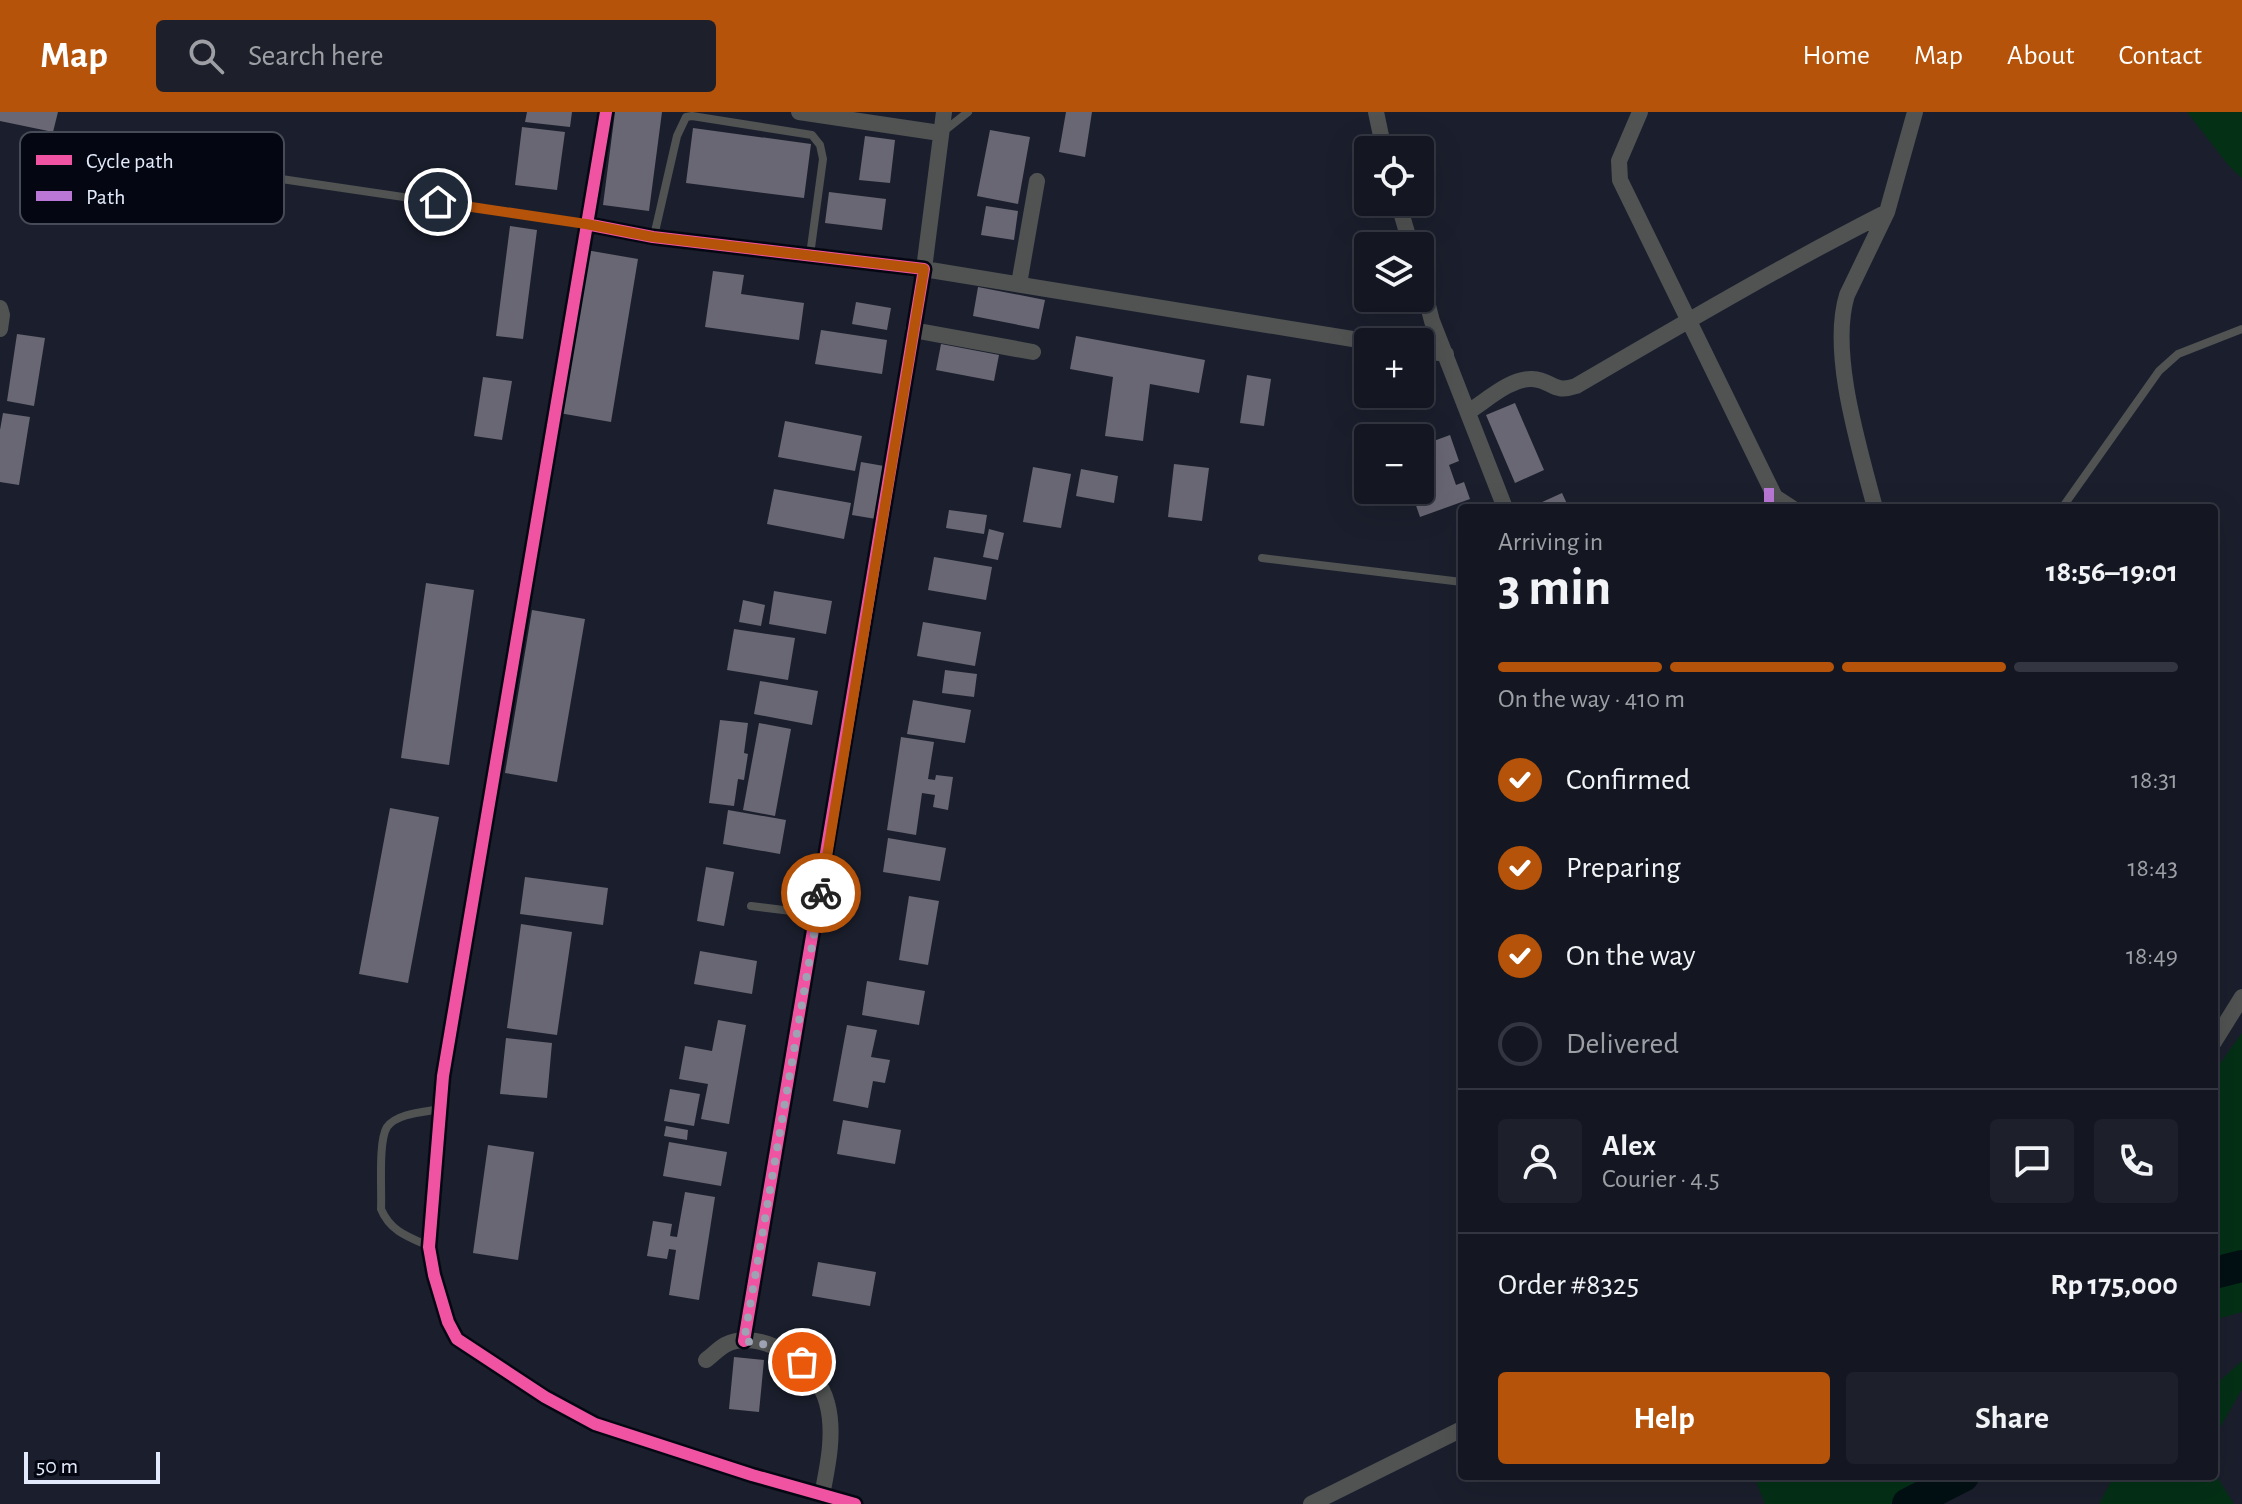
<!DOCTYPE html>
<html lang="en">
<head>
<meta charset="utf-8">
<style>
	body { margin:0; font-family:"Alegreya Sans",sans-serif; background:#1d202a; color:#f1f3f6; height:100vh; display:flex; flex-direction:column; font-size:30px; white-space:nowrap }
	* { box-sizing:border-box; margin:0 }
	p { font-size:26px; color:#9d9fa5 }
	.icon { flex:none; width:44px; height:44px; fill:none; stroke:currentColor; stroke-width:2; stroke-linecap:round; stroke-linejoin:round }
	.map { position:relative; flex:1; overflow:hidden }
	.panel { position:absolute; left:1458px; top:392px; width:760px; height:976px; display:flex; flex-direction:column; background:#141722; border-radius:8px; box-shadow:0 8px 32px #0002,0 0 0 2px #333640 }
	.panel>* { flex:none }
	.fabs { position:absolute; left:1354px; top:24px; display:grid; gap:16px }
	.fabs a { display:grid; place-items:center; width:80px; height:80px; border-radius:8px; background:#141722; box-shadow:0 8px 32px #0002,0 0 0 2px #333640; font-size:40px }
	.scale { position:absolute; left:24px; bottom:20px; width:136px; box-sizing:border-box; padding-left:8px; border:4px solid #e3eafb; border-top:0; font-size:22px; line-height:28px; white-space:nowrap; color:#e3eafb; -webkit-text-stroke:6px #040711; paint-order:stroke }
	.pin { position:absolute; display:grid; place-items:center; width:68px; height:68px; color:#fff; margin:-34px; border:4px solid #fff; border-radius:50%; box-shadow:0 2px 8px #0007 }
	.courier { position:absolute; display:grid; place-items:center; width:80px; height:80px; margin:-40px; border:6px solid #b45309; border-radius:50%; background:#fff; color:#222; box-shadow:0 2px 10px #0007 }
	.overview em { font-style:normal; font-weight:600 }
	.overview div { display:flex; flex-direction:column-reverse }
	.overview { display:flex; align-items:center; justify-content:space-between; height:136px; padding:0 40px }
	h1 { font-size:52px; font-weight:600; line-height:60px }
	.bar { display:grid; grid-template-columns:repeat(4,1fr); gap:12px 8px; align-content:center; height:96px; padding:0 40px }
	.bar i { height:10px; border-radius:6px; background:#333640 }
	.bar .on { background:#b45309 }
	.bar p { grid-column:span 4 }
	.line { display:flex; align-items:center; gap:20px; padding:0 40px; border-top:2px solid #333640 }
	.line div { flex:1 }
	.round { display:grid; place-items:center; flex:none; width:84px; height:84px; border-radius:8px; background:#1d202a }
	ol { padding:0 40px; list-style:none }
	li { display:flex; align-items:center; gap:24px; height:88px }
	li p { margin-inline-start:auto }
	li .icon { padding:8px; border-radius:50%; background:#b45309; color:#fff; stroke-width:4 }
	li:last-child { color:#9d9fa5 }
	li i { width:44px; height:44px; border:4px solid #333640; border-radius:50% }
	.button { display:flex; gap:16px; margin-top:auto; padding:16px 40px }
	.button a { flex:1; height:92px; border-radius:8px; background:#b45309; color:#fff; font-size:32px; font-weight:600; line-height:92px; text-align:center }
	.button a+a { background:#1d202a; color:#f1f3f6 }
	header { display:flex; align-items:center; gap:48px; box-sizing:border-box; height:112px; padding:0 40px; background:#b45309; color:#fff }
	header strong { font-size:38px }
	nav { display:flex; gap:44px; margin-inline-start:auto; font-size:28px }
	.search { width:560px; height:72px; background:#1d202a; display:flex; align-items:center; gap:20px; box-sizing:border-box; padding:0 28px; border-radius:8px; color:#9d9fa5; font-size:30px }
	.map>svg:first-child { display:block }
	.green { fill:#043016 }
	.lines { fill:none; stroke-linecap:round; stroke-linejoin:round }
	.river { stroke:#021014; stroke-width:32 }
	.building { fill:#696774 }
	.lane { stroke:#505352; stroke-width:8 }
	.street { stroke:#505352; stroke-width:16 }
	.quiet { stroke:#ba77d6; stroke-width:10; stroke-dasharray:20 10; stroke-linecap:butt }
	.cycleway-casing { stroke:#040711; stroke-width:17 }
	.cycleway { stroke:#f153a3; stroke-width:12 }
	.done { stroke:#9da3b3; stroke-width:8; stroke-dasharray:0 14.4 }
	.route { stroke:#b45309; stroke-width:10 }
	.key { fill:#040711; stroke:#474b57; stroke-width:2 }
	.key-label { font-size:22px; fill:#e3eafb }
</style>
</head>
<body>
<header>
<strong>Map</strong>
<div class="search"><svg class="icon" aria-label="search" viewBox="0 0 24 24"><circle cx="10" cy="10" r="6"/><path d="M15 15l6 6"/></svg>Search here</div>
<nav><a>Home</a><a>Map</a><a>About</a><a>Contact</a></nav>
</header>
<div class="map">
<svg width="2242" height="1392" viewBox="0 0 2242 1392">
	<rect width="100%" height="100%" fill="#1b1f2d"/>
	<path class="green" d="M 2187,0 L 2242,0 L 2242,66 L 2229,54 Z
		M 2242,921 L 2242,1200 L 2214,1208 L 2214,960 Z
		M 2242,1249 L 2242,1277 L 2214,1326 L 2214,1274 Z
		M 2214,1360 L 2234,1392 L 2099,1392 L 2114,1364 L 2214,1364 Z
		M 1754,1364 L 1974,1364 C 1953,1380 1932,1370 1913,1392 L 1765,1392 Z"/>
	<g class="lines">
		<path class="river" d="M 2214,1161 L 2242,1154
			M 1908,1392 L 1963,1364"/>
	</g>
	<path class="building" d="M 0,0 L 58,0 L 53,20 L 0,9 Z
		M 527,0 L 572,0 L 570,15 L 525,10 Z
		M 615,0 L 662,0 L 649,99 L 603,93 Z
		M 1066,0 L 1092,0 L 1085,45 L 1059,40 Z
		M 522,15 L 565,20 L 557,78 L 515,73 Z
		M 693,16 L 811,32 L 804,86 L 686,71 Z
		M 990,18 L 1030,25 L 1018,92 L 977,84 Z
		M 865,24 L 895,28 L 890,71 L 859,68 Z
		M 829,80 L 886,87 L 882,118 L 825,111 Z
		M 986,94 L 1018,99 L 1014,128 L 981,123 Z
		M 510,114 L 537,118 L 523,227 L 496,224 Z
		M 586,138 L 638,147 L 611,310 L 559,301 Z
		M 713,159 L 744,163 L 741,182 L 804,191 L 799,228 L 705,215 Z
		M 978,175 L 1045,188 L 1039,217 L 973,204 Z
		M 856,190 L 891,196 L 887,218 L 852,212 Z
		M 821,218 L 887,228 L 882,262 L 815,252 Z
		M 17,222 L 45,226 L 34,294 L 7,289 Z
		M 1076,224 L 1205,248 L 1199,281 L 1150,272 L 1143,329 L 1105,324 L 1113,265 L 1070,257 Z
		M 941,232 L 999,243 L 994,269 L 936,258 Z
		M 1247,263 L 1271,267 L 1264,314 L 1240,311 Z
		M 483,265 L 512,269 L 502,328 L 474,324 Z
		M 1515,291 L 1544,358 L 1515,371 L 1486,303 Z
		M 3,301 L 30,305 L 19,373 L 0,370 L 0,318 Z
		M 785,309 L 862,324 L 855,359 L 778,345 Z
		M 1450,323 L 1459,349 L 1449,353 L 1456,373 L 1464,370 L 1470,387 L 1420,405 L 1411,379 L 1420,378 L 1420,376 L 1431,371 L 1426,357 L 1420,359 L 1420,334 Z
		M 861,350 L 884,354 L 876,407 L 852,403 Z
		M 1174,352 L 1209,356 L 1202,409 L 1168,405 Z
		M 1033,355 L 1071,362 L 1061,416 L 1023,410 Z
		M 1081,357 L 1118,364 L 1114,391 L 1076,384 Z
		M 774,377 L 851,391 L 844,427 L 767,412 Z
		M 1562,381 L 1569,396 L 1529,396 Z
		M 949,398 L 987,403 L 984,422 L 946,416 Z
		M 989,417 L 1004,421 L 998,448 L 983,445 Z
		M 934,445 L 992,455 L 986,488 L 928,478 Z
		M 426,471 L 474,478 L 449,653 L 401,646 Z
		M 774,479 L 832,489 L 826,522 L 769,512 Z
		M 743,488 L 765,493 L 761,514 L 739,510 Z
		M 532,498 L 585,507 L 557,670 L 505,661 Z
		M 923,510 L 981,520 L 975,554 L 917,544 Z
		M 734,517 L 795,526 L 788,568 L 727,558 Z
		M 945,558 L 977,562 L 974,585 L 942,581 Z
		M 760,569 L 818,579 L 812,613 L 754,602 Z
		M 913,588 L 971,598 L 965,631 L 907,622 Z
		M 720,608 L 748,611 L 744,641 L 748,642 L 744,668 L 738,667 L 734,694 L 709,691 Z
		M 759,611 L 791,617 L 775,704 L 743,698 Z
		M 901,625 L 934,630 L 928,667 L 935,668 L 936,663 L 953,665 L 948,698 L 933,695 L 935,683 L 922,681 L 916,723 L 887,718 Z
		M 390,696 L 439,705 L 408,871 L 359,862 Z
		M 728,698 L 786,708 L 780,742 L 723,732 Z
		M 888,726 L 946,736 L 940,769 L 883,760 Z
		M 706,755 L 734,760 L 724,814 L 697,809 Z
		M 525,765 L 608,776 L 603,813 L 520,802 Z
		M 909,784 L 939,789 L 928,853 L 899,848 Z
		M 521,812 L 572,820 L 557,923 L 507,916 Z
		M 700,839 L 757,849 L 752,882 L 694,872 Z
		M 867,869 L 925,879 L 919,913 L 862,903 Z
		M 718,908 L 746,913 L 729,1012 L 701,1007 L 708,972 L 679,967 L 685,934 L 712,939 Z
		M 847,913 L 877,918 L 871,945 L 890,948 L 885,971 L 873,969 L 868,996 L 833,989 Z
		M 506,926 L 552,931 L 547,986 L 500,982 Z
		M 670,977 L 700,982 L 694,1014 L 664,1009 Z
		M 843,1008 L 901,1018 L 895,1052 L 837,1042 Z
		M 666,1014 L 688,1018 L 687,1028 L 664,1024 Z
		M 669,1030 L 727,1040 L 721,1074 L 663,1064 Z
		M 488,1033 L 534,1040 L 518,1148 L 473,1141 Z
		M 685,1080 L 715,1085 L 699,1188 L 669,1183 L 676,1138 L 669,1137 L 667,1147 L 647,1144 L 653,1109 L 672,1112 L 670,1124 L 677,1125 Z
		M 818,1150 L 876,1160 L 870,1194 L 812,1184 Z
		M 734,1245 L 764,1248 L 759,1300 L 729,1297 Z"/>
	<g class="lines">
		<path class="lane" d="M 944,19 L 968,0
			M 261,64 L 586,112
			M 654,124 L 677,24 L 686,5 L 692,4 L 812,23 L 820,33 L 823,47 L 810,143
			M 2062,396 L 2159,259 L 2178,242 L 2242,217
			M 1262,446 L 1462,470
			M 751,794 L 816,802
			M 429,1134 C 408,1125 390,1119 381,1097 C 382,1079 378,1029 387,1015 C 397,1001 425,1000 440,997"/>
		<path class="street" d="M 606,0 L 443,964 L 429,1135 L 434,1163 L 448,1210 L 457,1227 L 545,1285 L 595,1312 L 752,1363 L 855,1392
			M 799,0 L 940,21
			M 944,0 L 924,157 L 1371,230
			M 1376,0 L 1384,38
			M 1640,0 L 1619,49 L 1620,68 L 1775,385 L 1792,396
			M 1398,90 L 1411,134
			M 586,112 L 653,125 L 924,157 L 744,1229
			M 1420,163 L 1432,209 L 1505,396
			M 1019,172 L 1037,69
			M 0,196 L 2,203 L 0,217
			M 913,218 L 1033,240
			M 1420,238 L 1446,242
			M 1468,300 C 1486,289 1510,266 1532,267 C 1553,268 1552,282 1576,274 C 1679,214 1781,154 1887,100
			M 1875,396 C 1860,338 1829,241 1847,183 L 1887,100 L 1915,0
			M 2214,930 L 2242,885
			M 706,1248 C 712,1244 719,1236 725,1233 C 762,1214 818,1254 827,1291 C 835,1320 828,1353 822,1383
			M 1311,1392 L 1462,1317"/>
		<path class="quiet" d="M 1769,396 L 1769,373"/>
		<defs>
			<path id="cycleway" d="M 606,0 L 443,964 L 429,1135 L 434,1163 L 448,1210 L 457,1227 L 545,1285 L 595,1312 L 752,1363 L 855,1392
				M 586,112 L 653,125 L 924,157 L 744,1229"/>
		</defs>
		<use href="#cycleway" class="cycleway-casing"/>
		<use href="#cycleway" class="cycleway"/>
	</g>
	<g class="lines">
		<path class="done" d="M 802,1250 L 774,1234 L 744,1229 L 821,781"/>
		<path class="route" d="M 438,90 L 586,112 L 653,125 L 924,157 L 821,781"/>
	</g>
	<rect x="20" y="20" width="264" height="92" rx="12" class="key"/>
	<rect x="36" y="43" width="36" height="10" fill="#f153a3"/>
	<rect x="36" y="79" width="36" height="10" fill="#ba77d6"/>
	<g class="key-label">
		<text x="86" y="56">Cycle path</text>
		<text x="86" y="92">Path</text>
	</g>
</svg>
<div class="fabs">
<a><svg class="icon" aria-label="locate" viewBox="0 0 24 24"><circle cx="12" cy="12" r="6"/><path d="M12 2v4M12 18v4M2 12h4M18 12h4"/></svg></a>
<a><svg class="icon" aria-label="layers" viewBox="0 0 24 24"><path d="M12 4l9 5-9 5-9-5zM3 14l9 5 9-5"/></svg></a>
<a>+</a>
<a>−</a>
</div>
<div class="scale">50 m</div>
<div class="pin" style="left:802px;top:1250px;background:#ea580c"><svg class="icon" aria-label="bag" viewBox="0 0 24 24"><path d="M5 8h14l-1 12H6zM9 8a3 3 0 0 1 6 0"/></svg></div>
<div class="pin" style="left:438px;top:90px;background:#1f2937"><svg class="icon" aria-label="home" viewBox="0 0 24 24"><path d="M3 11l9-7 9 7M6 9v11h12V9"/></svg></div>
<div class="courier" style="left:821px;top:781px"><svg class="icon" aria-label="bike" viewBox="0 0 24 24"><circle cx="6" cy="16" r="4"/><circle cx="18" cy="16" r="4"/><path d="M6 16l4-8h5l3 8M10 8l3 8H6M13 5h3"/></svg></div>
<section class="panel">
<div class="overview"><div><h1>3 min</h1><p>Arriving in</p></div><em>18:56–19:01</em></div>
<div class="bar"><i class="on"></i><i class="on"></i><i class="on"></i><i></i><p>On the way · 410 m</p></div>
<ol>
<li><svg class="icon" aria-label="check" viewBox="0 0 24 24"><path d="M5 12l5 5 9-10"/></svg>Confirmed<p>18:31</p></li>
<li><svg class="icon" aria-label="check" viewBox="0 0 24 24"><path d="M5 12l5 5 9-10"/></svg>Preparing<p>18:43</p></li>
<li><svg class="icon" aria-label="check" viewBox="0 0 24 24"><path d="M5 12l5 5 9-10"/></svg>On the way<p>18:49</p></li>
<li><i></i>Delivered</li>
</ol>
<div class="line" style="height:144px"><a class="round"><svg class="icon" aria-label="person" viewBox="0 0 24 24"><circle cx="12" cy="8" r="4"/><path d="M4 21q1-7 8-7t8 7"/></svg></a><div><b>Alex</b><p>Courier · 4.5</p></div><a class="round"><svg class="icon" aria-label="chat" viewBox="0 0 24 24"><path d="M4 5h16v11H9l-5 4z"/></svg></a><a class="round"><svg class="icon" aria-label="phone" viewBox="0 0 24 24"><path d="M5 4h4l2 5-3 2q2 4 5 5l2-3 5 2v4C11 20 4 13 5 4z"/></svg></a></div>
<div class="line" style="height:104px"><div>Order #8325</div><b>Rp 175,000</b></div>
<div class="button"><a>Help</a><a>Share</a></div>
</section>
</div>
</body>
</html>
